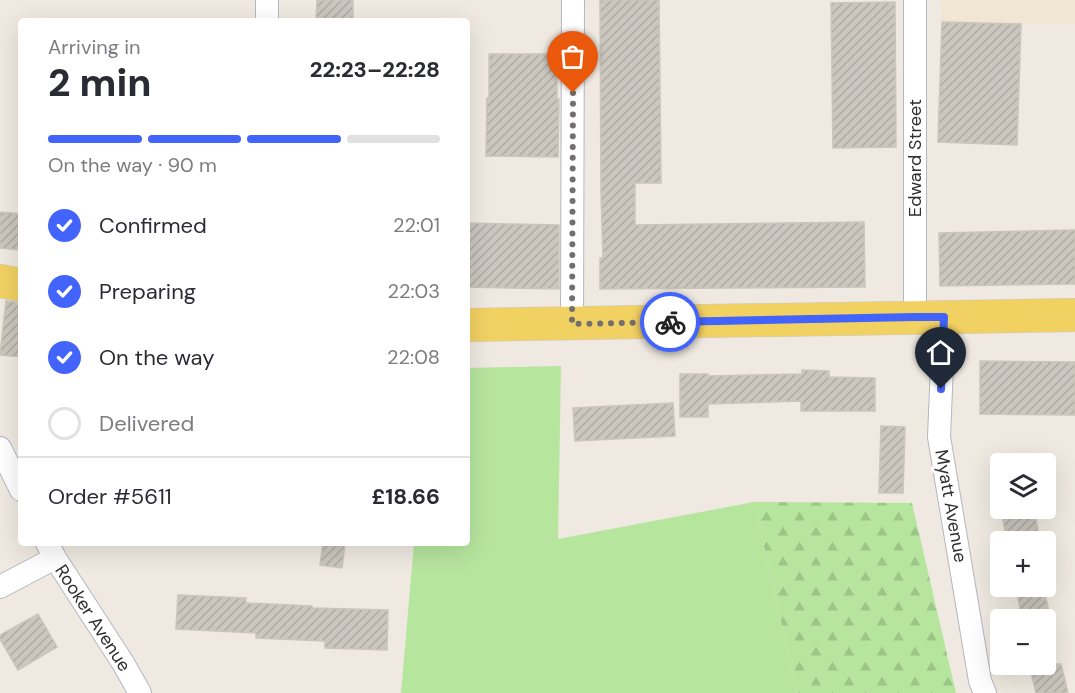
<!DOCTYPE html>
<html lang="en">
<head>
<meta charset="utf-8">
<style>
	body { margin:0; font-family:"DM Sans",sans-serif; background:#f7f7f7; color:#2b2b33; height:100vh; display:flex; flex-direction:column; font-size:22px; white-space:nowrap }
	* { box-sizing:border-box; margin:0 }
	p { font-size:20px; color:#7c7c81 }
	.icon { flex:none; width:33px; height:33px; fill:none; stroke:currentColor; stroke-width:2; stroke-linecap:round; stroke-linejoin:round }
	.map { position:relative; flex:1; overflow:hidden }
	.sheet { position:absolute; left:18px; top:18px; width:452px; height:528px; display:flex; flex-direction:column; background:#fff; border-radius:6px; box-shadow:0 6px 24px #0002 }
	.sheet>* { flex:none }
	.buttons { position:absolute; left:990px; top:453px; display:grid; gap:12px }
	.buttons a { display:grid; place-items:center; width:66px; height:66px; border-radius:6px; background:#fff; box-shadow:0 6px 24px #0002; font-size:30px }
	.pin { position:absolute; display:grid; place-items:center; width:51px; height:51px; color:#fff; margin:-62px -26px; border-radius:50% 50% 50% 0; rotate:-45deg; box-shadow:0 0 6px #0007 }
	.pin .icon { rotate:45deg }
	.courier { position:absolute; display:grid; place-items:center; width:60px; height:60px; margin:-30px; border:4px solid #4264fb; border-radius:50%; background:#fff; color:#222; box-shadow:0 2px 8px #0007 }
	.summary em { font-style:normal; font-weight:800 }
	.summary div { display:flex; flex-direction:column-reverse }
	.summary { display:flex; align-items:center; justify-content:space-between; height:102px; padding:0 30px }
	h1 { font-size:39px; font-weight:800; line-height:45px }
	.bar { display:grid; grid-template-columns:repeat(4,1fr); gap:9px 6px; align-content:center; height:72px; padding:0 30px }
	.bar i { height:8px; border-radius:4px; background:#e1e1e2 }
	.bar .selected { background:#4264fb }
	.bar p { grid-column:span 4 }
	.line { display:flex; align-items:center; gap:15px; padding:0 30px; border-top:2px solid #e1e1e2 }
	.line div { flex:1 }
	ol { padding:0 30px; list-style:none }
	li { display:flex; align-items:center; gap:18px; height:66px }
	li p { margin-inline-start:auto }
	li .icon { padding:6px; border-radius:50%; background:#4264fb; color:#fff; stroke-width:4 }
	li:last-child { color:#7c7c81 }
	li i { width:33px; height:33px; border:3px solid #e1e1e2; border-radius:50% }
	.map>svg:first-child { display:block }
	.education { fill:#f0e6d1 }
	.forest { fill:url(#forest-firs) }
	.park { fill:#b6e59e }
	.building { fill:url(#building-hatch); stroke:#cbc5ba; stroke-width:1.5 }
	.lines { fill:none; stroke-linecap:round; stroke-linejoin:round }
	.minor-casing { stroke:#b4b7c1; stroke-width:24 }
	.primary-casing { stroke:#c9c9c9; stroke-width:34 }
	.minor { stroke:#fff; stroke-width:22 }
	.primary { stroke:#f2d163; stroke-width:33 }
	.done { stroke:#726f6d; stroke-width:6; stroke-dasharray:0 10.8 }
	.route { stroke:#4264fb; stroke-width:8 }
	.labels { text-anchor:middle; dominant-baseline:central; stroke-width:6; stroke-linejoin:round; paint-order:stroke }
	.street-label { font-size:18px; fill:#2e2e2e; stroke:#fff }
</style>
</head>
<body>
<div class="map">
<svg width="1075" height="693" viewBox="0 0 1075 693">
	<defs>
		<pattern id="forest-firs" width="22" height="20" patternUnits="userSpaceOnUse" patternTransform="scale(1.5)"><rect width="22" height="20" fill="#b6e59e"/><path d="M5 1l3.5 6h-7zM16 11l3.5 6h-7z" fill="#9dc588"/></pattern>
		<pattern id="building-hatch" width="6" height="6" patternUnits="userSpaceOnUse" patternTransform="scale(1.5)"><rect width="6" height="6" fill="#cbc7bf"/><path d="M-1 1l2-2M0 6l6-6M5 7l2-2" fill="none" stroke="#afaba4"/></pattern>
	</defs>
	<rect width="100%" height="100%" fill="#efe9e1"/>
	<path class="education" d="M 941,0 L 1075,0 L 1075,24 L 1021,24 L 942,22 Z"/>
	<path class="forest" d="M 754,502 L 912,503 L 956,693 L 797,693 Z"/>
	<path class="park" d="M 561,366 L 558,539 L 754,502 L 797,693 L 401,693 L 414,543 L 466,543 L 467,368 Z"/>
	<path class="building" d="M 317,0 L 353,0 L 353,21 L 316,21 Z
		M 600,0 L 659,0 L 661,183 L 635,183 L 635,225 L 864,222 L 865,287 L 600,289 L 600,258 L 603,258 L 601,193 Z
		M 895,2 L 896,147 L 833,148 L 831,3 Z
		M 942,22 L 1021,24 L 1017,145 L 938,142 Z
		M 489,54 L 557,54 L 557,99 L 559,99 L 558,157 L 486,156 L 487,98 L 489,98 Z
		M 0,212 L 21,214 L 21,250 L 0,248 Z
		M 466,223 L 559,225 L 559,289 L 466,287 Z
		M 1075,230 L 1075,284 L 940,286 L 939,233 Z
		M 6,301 L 21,303 L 21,357 L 0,355 Z
		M 980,361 L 1075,362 L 1075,415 L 980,414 Z
		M 802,370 L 829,371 L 829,377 L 875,378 L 875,411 L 801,411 L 801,401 L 708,404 L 708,417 L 680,417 L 680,374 L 708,374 L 708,376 L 802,374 Z
		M 673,403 L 675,436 L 575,441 L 573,408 Z
		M 881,426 L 905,427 L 903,493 L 879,493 Z
		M 1001,508 L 1034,508 L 1040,542 L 1007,542 Z
		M 323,543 L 345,543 L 342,568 L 320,565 Z
		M 1016,586 L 1043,586 L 1051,620 L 1022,620 Z
		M 178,595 L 246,598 L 246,603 L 312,606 L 312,608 L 388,610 L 387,650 L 325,648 L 325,641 L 256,638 L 256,633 L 176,629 Z
		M 38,614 L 57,647 L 18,670 L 0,639 L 0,635 Z
		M 1029,664 L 1061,664 L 1068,693 L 1036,693 Z"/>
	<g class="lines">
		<defs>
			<path id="minor" d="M 267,0 L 267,21
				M 915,317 L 915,0
				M 944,317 L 939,437 L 980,681 L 985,693
				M 572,324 L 573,0
				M 0,448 L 21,490
				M 47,543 L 55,558 L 123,663 L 140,693
				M 0,587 L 55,558"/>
			<path id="primary" d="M 0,281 L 21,285
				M 466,325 L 1075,315"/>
		</defs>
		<use href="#minor" class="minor-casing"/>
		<use href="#primary" class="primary-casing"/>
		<use href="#minor" class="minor"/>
		<use href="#primary" class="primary"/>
	</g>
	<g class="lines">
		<path class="done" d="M 573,93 L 572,324 L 670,322"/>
		<path class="route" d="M 670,322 L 915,317 L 944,317 L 941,389"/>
	</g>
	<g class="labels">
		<g class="street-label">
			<text transform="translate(915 158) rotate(-90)">Edward Street</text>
			<text transform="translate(951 506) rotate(80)">Myatt Avenue</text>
			<text transform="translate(93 618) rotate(57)">Rooker Avenue</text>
		</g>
	</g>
</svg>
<div class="buttons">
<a><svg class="icon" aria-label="layers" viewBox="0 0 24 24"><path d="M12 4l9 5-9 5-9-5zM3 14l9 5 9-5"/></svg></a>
<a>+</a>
<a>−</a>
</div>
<div class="pin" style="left:573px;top:93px;background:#ea580c"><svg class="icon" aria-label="bag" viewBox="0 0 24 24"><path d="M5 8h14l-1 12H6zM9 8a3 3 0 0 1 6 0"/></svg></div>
<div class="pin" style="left:941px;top:389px;background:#1f2937"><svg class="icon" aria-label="home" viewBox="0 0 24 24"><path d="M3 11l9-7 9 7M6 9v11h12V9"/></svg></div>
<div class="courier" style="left:670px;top:322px"><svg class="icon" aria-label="bike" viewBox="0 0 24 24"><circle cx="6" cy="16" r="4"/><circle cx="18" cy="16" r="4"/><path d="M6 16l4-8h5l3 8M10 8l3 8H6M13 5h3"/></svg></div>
<section class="sheet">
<div class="summary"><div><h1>2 min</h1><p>Arriving in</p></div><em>22:23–22:28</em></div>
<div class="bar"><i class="selected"></i><i class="selected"></i><i class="selected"></i><i></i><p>On the way · 90 m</p></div>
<ol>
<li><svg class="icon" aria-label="check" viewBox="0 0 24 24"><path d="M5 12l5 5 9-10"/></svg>Confirmed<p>22:01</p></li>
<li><svg class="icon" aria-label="check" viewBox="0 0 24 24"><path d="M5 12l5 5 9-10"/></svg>Preparing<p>22:03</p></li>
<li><svg class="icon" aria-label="check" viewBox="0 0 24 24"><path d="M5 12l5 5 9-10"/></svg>On the way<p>22:08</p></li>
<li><i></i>Delivered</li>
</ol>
<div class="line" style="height:78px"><div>Order #5611</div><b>£18.66</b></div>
</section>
</div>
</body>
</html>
